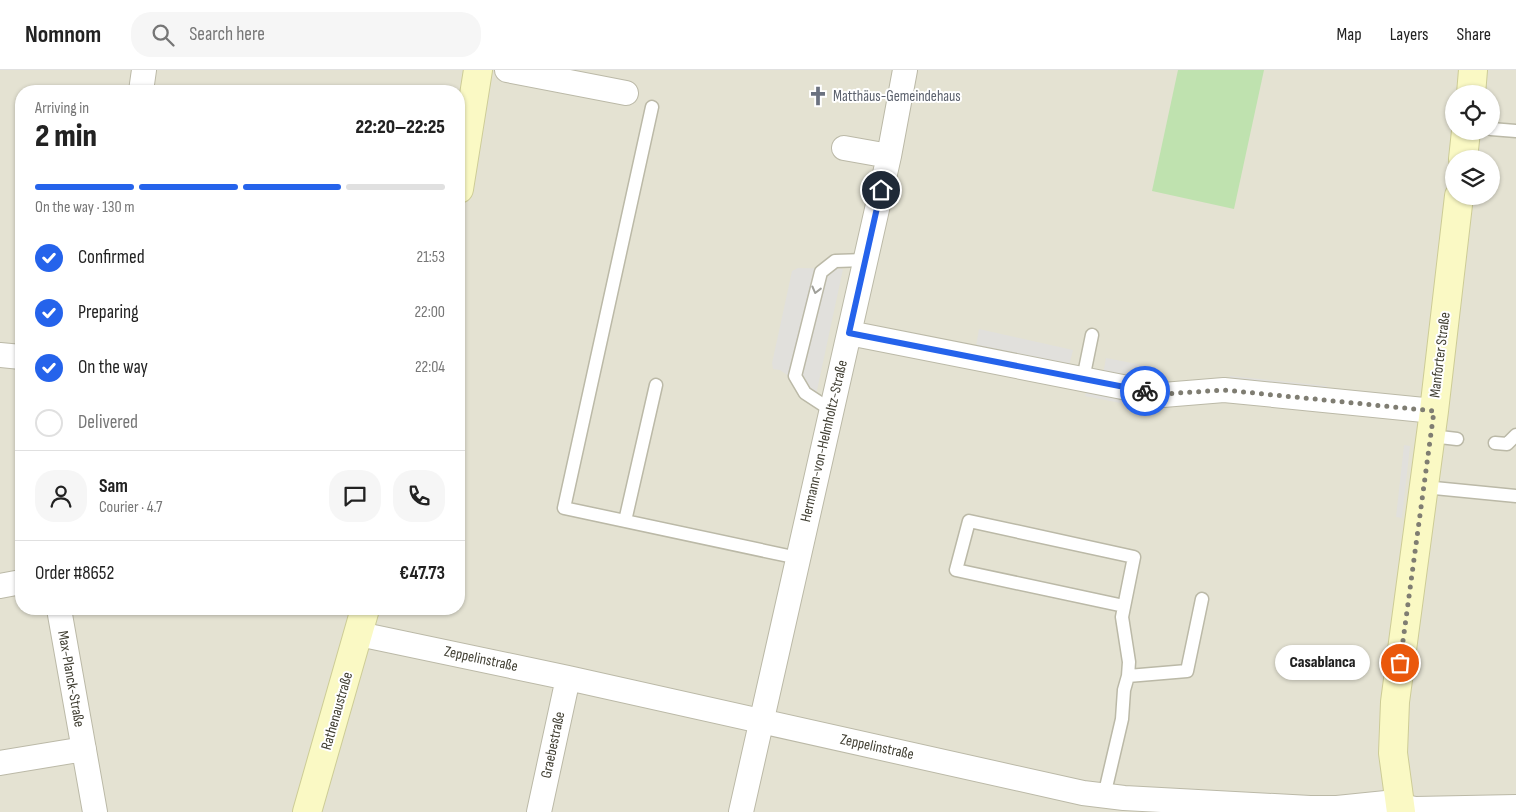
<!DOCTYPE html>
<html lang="en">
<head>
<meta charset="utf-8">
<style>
	body { margin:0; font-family:"Sofia Sans Condensed",sans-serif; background:#f6f6f6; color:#222; height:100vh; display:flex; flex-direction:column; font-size:19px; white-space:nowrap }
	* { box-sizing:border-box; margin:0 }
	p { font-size:16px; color:#767676 }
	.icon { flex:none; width:28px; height:28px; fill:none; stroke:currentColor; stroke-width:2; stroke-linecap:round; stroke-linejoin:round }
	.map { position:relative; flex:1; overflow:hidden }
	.details { position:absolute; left:15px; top:15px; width:450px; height:530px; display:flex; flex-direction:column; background:#fff; border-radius:20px; box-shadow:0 1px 4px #0004 }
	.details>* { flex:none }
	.fabs { position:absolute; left:1445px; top:15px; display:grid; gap:10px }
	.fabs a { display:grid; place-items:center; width:55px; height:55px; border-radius:50%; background:#fff; box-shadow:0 1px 4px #0004; font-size:25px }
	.pin { position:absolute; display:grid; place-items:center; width:42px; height:42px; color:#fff; margin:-21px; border:2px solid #fff; border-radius:50%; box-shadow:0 1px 5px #0007 }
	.courier { position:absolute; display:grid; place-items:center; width:50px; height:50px; margin:-25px; border:4px solid #2563eb; border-radius:50%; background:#fff; color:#222; box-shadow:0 1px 6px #0007 }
	.bubble { position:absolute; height:35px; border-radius:18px; background:#fff; box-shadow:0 1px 4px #0004; font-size:16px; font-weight:800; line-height:35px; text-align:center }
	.headline em { font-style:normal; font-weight:800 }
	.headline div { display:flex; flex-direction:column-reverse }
	.headline { display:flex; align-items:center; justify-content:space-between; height:85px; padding:0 20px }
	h1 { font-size:32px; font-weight:800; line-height:38px }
	.bar { display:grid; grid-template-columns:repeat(4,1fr); gap:8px 5px; align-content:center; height:60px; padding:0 20px }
	.bar i { height:6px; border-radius:4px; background:#e0e0e0 }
	.bar .selected { background:#2563eb }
	.bar p { grid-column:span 4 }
	.line { display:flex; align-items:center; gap:12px; padding:0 20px; border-top:1px solid #e0e0e0 }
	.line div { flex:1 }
	.round { display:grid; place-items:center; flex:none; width:52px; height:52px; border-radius:20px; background:#f6f6f6 }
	ol { padding:0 20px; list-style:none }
	li { display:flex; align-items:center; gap:15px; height:55px }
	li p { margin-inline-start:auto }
	li .icon { padding:5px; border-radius:50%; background:#2563eb; color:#fff; stroke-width:4 }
	li:last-child { color:#767676 }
	li i { width:28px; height:28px; border:2px solid #e0e0e0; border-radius:50% }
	header { display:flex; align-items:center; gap:30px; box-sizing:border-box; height:70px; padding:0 25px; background:#fff; border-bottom:1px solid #e0e0e0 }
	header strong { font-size:24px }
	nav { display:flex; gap:28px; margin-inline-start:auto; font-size:18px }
	.search { width:350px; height:45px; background:#f6f6f6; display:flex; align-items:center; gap:12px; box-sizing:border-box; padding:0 18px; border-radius:20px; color:#767676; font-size:19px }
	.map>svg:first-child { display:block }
	.residential { fill:#e4e2d2; fill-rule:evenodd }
	.green { fill:#bfe2af }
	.parking { fill:#e1e0dc }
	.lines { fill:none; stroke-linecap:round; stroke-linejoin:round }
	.lane-casing { stroke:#bbb9a7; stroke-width:15 }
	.street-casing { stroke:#bbb9a7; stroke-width:26 }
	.secondary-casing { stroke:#cdcc96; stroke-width:30 }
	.lane { stroke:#fff; stroke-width:12 }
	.street { stroke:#fff; stroke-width:24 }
	.secondary { stroke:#faf9c4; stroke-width:28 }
	.oneway { stroke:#a0a09a }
	.done { stroke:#7f7d72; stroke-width:5; stroke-dasharray:0 9 }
	.route { stroke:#2563eb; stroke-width:6 }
	.labels { text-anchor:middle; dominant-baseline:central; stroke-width:4; stroke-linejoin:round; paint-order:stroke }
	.worship-label { font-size:15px; fill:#5b616d; stroke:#fff; text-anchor:start }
	.street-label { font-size:15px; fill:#424034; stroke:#fff }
</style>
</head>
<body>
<header>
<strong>Nomnom</strong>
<div class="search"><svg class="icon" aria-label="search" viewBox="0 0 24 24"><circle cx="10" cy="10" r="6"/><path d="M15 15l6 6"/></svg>Search here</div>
<nav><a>Map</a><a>Layers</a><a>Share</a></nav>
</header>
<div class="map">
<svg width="1516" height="742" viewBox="0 0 1516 742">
	<rect width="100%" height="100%" fill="#f0efe4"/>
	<path class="residential" d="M 0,0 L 1516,0 L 1516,742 L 0,742 ZM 21,21 L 459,21 L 459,539 L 21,539 ZM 1454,24 L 1491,24 L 1491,61 L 1454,61 ZM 1454,89 L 1491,89 L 1491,126 L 1454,126 Z"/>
	<path class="green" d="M 1178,0 L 1264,0 L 1234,139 L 1152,121 Z"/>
	<path class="parking" d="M 798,198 L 843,199 L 816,325 L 780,300 L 773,299 L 772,293 L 792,201 Z
		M 979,259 L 1073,280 L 1069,296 L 976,276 Z
		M 1106,288 L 1158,298 L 1155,314 L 1103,304 Z
		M 1230,306 L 1327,316 L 1326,323 L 1229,312 Z
		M 1087,319 L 1152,333 L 1151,339 L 1085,326 Z
		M 1404,375 L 1410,376 L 1402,448 L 1396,447 Z"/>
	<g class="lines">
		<defs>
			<path id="lane" d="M 652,37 L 564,438 L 798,488
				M 1491,59 L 1516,61
				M 1083,309 L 1092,265
				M 831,340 L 805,323 L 795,306 L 821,202 L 835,191 L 865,190
				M 1431,366 L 1457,369
				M 1495,373 L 1507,374 L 1516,365
				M 1424,417 L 1516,426
				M 625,451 L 656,315
				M 1128,606 L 1187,601 L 1202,529
				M 1104,726 L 1122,649 L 1124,620 L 1128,606 L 1129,592 L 1122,547 L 1134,487 L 969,451 L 956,500 L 1124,536"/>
			<path id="street" d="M 507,0 L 626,23
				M 141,21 L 144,0
				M 844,78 L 889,86
				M 849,263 L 1163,325 L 1224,320 L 1434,341
				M 0,285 L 21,287
				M 0,516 L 21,512
				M 59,539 L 95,742
				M 359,564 L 568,608 L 1083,723 L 1124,728 L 1310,738 L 1337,738 L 1386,733 L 1415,739 L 1516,737
				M 0,693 L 84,679
				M 539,742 L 568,608
				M 741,742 L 889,86 L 905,0"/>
			<path id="secondary" d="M 1471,24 L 1473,0
				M 1463,89 L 1466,61
				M 459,119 L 478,0
				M 307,742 L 365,539
				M 1401,742 L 1393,683 L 1395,632 L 1434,341 L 1459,126"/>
		</defs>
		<use href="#lane" class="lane-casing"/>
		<use href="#street" class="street-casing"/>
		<use href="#secondary" class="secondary-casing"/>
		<use href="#lane" class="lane"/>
		<use href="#street" class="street"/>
		<use href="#secondary" class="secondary"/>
	</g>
	<defs><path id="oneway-chevron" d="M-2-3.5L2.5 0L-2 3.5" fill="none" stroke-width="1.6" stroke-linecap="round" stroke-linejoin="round" transform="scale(1.25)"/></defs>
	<use class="oneway" href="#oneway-chevron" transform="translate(816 220) rotate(104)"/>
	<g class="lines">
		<path class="done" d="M 1145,321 L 1163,324 L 1224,320 L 1434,341 L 1400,593"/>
		<path class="route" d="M 881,120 L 849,263 L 1145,321"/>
	</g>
	<defs>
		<symbol id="church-bare" viewBox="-9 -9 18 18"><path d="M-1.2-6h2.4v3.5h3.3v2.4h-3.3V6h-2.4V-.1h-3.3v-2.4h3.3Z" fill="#6b7280" stroke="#fff" stroke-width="2.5" paint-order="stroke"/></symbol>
	</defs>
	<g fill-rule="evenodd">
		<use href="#church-bare" x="804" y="12" width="28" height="28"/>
	</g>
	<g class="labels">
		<g class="worship-label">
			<text x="833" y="26">Matthäus-Gemeindehaus</text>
		</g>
		<g class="street-label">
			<text transform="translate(1440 285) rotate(-83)">Manforter Straße</text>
			<text transform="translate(824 371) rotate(-77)">Hermann-von-Helmholtz-Straße</text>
			<text transform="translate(481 589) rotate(12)">Zeppelinstraße</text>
			<text transform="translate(71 609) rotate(80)">Max-Planck-Straße</text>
			<text transform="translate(337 641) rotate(-74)">Rathenaustraße</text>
			<text transform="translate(553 675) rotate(-78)">Graebestraße</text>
			<text transform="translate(877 677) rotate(12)">Zeppelinstraße</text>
		</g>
	</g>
</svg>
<div class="fabs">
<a><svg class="icon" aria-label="locate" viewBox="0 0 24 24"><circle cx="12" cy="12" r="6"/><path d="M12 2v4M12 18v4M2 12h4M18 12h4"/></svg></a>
<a><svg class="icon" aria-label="layers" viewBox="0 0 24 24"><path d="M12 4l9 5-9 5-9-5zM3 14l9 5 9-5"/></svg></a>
</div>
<div class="pin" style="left:1400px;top:593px;background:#ea580c"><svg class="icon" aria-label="bag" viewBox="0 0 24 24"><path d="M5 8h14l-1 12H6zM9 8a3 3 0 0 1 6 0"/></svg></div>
<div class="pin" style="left:881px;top:120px;background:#1f2937"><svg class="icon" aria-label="home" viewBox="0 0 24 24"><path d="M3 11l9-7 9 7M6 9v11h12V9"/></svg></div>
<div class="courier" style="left:1145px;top:321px"><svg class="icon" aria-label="bike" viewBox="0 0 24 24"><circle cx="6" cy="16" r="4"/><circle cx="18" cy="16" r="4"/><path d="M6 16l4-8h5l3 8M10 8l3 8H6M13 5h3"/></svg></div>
<div class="bubble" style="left:1275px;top:575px;width:95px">Casablanca</div>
<section class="details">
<div class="headline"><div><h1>2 min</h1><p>Arriving in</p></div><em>22:20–22:25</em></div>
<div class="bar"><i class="selected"></i><i class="selected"></i><i class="selected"></i><i></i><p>On the way · 130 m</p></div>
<ol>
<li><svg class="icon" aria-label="check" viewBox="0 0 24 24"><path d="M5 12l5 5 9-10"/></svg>Confirmed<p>21:53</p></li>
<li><svg class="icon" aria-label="check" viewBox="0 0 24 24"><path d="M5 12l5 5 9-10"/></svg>Preparing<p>22:00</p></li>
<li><svg class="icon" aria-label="check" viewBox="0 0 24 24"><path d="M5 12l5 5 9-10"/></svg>On the way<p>22:04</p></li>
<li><i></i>Delivered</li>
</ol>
<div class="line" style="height:90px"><a class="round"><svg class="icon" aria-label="person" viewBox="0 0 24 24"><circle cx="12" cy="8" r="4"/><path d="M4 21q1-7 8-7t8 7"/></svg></a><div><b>Sam</b><p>Courier · 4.7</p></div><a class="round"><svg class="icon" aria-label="chat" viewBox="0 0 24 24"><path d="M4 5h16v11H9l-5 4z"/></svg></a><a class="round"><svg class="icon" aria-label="phone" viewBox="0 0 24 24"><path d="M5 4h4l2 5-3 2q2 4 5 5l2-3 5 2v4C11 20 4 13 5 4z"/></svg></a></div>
<div class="line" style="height:65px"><div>Order #8652</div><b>€47.73</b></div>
</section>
</div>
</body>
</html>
